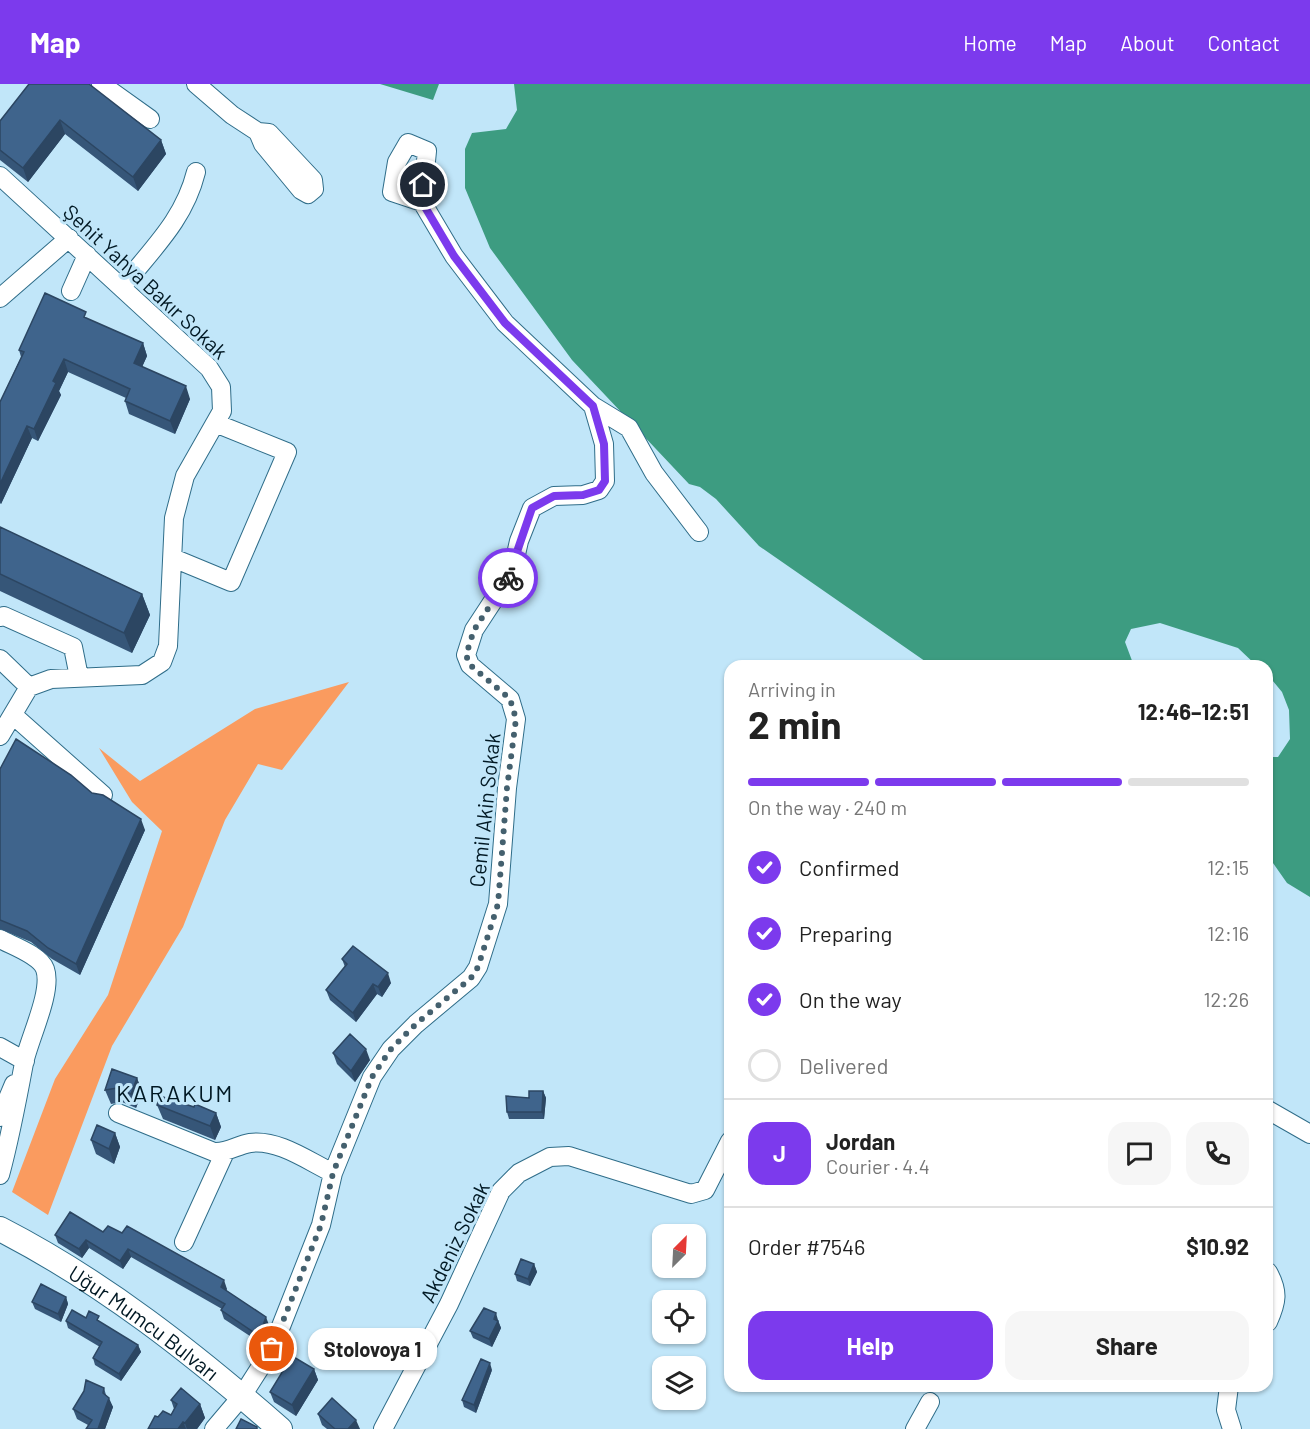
<!DOCTYPE html>
<html lang="en">
<head>
<meta charset="utf-8">
<style>
	body { margin:0; font-family:Barlow,sans-serif; background:#f6f6f6; color:#222; height:100vh; display:flex; flex-direction:column; font-size:22px; white-space:nowrap }
	* { box-sizing:border-box; margin:0 }
	p { font-size:20px; color:#767676 }
	.icon { flex:none; width:33px; height:33px; fill:none; stroke:currentColor; stroke-width:2; stroke-linecap:round; stroke-linejoin:round }
	.map { position:relative; flex:1; overflow:hidden }
	.side { position:absolute; left:724px; top:576px; width:549px; height:732px; display:flex; flex-direction:column; background:#fff; border-radius:18px; box-shadow:0 2px 4px #0004 }
	.side>* { flex:none }
	.needle { width:39px; rotate:24deg }
	.fabs { position:absolute; left:652px; top:1140px; display:grid; gap:12px }
	.fabs a { display:grid; place-items:center; width:54px; height:54px; border-radius:12px; background:#fff; box-shadow:0 2px 4px #0004; font-size:30px }
	.pin { position:absolute; display:grid; place-items:center; width:51px; height:51px; color:#fff; margin:-26px; border:3px solid #fff; border-radius:50%; box-shadow:0 2px 6px #0007 }
	.courier { position:absolute; display:grid; place-items:center; width:60px; height:60px; margin:-30px; border:4px solid #7c3aed; border-radius:50%; background:#fff; color:#222; box-shadow:0 2px 8px #0007 }
	.bubble { position:absolute; height:42px; border-radius:18px; background:#fff; box-shadow:0 2px 4px #0004; font-size:20px; font-weight:700; line-height:42px; text-align:center }
	.head em { font-style:normal; font-weight:700 }
	.head div { display:flex; flex-direction:column-reverse }
	.head { display:flex; align-items:center; justify-content:space-between; height:102px; padding:0 24px }
	h1 { font-size:39px; font-weight:700; line-height:45px }
	.bar { display:grid; grid-template-columns:repeat(4,1fr); gap:9px 6px; align-content:center; height:72px; padding:0 24px }
	.bar i { height:8px; border-radius:4px; background:#e0e0e0 }
	.bar .selected { background:#7c3aed }
	.bar p { grid-column:span 4 }
	.line { display:flex; align-items:center; gap:15px; padding:0 24px; border-top:2px solid #e0e0e0 }
	.line div { flex:1 }
	.round { display:grid; place-items:center; flex:none; width:63px; height:63px; border-radius:18px; background:#f6f6f6 }
	ol { padding:0 24px; list-style:none }
	li { display:flex; align-items:center; gap:18px; height:66px }
	li p { margin-inline-start:auto }
	li .icon { padding:6px; border-radius:50%; background:#7c3aed; color:#fff; stroke-width:4 }
	li:last-child { color:#767676 }
	li i { width:33px; height:33px; border:3px solid #e0e0e0; border-radius:50% }
	.cta { display:flex; gap:12px; margin-top:auto; padding:12px 24px }
	.cta a { flex:1; height:69px; border-radius:18px; background:#7c3aed; color:#fff; font-size:24px; font-weight:700; line-height:69px; text-align:center }
	.cta a+a { background:#f6f6f6; color:#222 }
	header { display:flex; align-items:center; gap:36px; box-sizing:border-box; height:84px; padding:0 30px; background:#7c3aed; color:#fff }
	header strong { font-size:28px }
	nav { display:flex; gap:33px; margin-inline-start:auto; font-size:21px }
	.map>svg:first-child { display:block }
	.green { fill:#fa9b5f }
	.water { fill:#3d9c81 }
	.lines { fill:none; stroke-linecap:round; stroke-linejoin:round }
	.minor-casing { stroke:#2f6d89; stroke-width:20 }
	.major-casing { stroke:#2f6d89; stroke-width:26 }
	.minor { stroke:#fff; stroke-width:18 }
	.major { stroke:#fff; stroke-width:24 }
	.wall { fill:#365678 }
	.shaded-wall { fill:#2c4662 }
	.building { fill:#3f648c; stroke:#2c4662; stroke-width:1.5 }
	.done { stroke:#44606e; stroke-width:6; stroke-dasharray:0 10.8 }
	.route { stroke:#7c3aed; stroke-width:8 }
	.labels { text-anchor:middle; dominant-baseline:central; stroke-width:6; stroke-linejoin:round; paint-order:stroke }
	.street-label { font-size:21px; fill:#001823; stroke:#c1e6f9 }
	.quarter-label { font-size:24px; letter-spacing:1.5px; fill:#001823; stroke:#c1e6f9 }
</style>
</head>
<body>
<header>
<strong>Map</strong>
<nav><a>Home</a><a>Map</a><a>About</a><a>Contact</a></nav>
</header>
<div class="map">
<svg width="1310" height="1345" viewBox="0 0 1310 1345">
	<rect width="100%" height="100%" fill="#c1e6f9"/>
	<path class="green" d="M 349,598 L 282,686 L 258,680 L 225,736 L 183,843 L 112,962 L 48,1131 L 12,1108 L 55,995 L 108,911 L 162,747 L 132,718 L 99,664 L 140,697 L 255,625 Z"/>
	<path class="water" d="M 380,0 L 439,0 L 433,16 Z
		M 514,0 L 1310,0 L 1310,813 L 1287,799 L 1268,772 L 1268,673 L 1278,673 L 1290,655 L 1289,626 L 1282,608 L 1268,591 L 1268,582 L 1257,582 L 1238,564 L 1160,539 L 1131,545 L 1125,558 L 1134,582 L 932,582 L 759,462 L 716,415 L 700,403 L 689,400 L 572,276 L 490,164 L 465,104 L 465,65 L 472,49 L 506,45 L 517,26 Z"/>
	<g class="lines">
		<defs>
			<path id="minor" d="M 101,0 L 150,35
				M 196,0 L 232,31 L 258,48 L 269,49 L 313,96 L 314,105 L 308,110 L 301,106 L 263,60 L 258,48
				M 0,92 L 209,284 L 221,303 L 222,327 L 185,392 L 174,434 L 168,562 L 162,578 L 142,591 L 51,595 L 29,603 L 0,652
				M 122,203 C 152,165 184,136 196,88
				M 71,207 L 87,171
				M 0,214 L 69,154
				M 593,322 L 629,344 L 654,389 L 699,448
				M 173,474 L 231,498 L 287,368 L 215,339
				M 0,533 L 4,532 L 73,563 L 79,593
				M 0,575 L 29,603
				M 13,631 L 103,711
				M 0,855 C 13,862 40,871 45,885 C 53,907 29,955 24,979 C 17,1017 10,1054 0,1091
				M 0,963 L 25,977
				M 1268,1026 L 1310,1050
				M 118,1029 L 214,1068 C 228,1069 237,1061 250,1059 C 278,1055 308,1077 333,1089
				M 0,1033 L 14,1000
				M 184,1158 L 225,1068
				M 1268,1188 C 1279,1208 1277,1218 1268,1238
				M 1229,1302 L 1226,1326 L 1232,1345
				M 214,1345 L 242,1312 L 272,1265 L 321,1141 L 333,1089 L 372,993 L 391,965 L 416,940 L 471,894 L 478,883 L 498,820 L 507,704 L 516,635 L 510,615 L 470,581 L 466,571 L 474,546 L 512,488 L 519,457 L 532,424 L 554,412 L 583,411 L 599,406 L 605,397 L 604,360 L 593,322 L 505,239 L 454,172 L 422,118 L 427,67 L 408,59 L 397,78 L 392,108 L 422,118
				M 383,1345 L 449,1220 L 501,1107 L 519,1089 L 550,1073 L 569,1072 L 691,1110 L 705,1106 L 730,1057
				M 915,1345 L 930,1318"/>
			<g id="major">
				<path id="s1" d="M 0,1145 C 103,1198 193,1269 280,1345"/>
			</g>
		</defs>
		<use href="#minor" class="minor-casing"/>
		<use href="#major" class="major-casing"/>
		<use href="#minor" class="minor"/>
		<use href="#major" class="major"/>
	</g>
	<path class="wall" d="M 29,0 L 161,56 L 166,70 L 138,107 L 65,50 L 28,98 L 0,76 L 0,37 Z
		M 88,235 L 143,259 L 147,272 L 142,283 L 190,315 L 175,350 L 129,330 L 125,317 L 126,314 L 68,288 L 59,307 L 61,311 L 38,357 L 32,354 L 1,420 L 0,419 L 0,318 L 21,273 L 19,266 Z
		M 0,443 L 142,510 L 150,531 L 132,569 L 0,507 Z
		M 0,685 L 145,746 L 80,891 L 52,875 L 31,858 L 0,845 Z
		M 342,875 L 391,899 L 382,913 L 377,910 L 356,938 L 330,916 L 326,906 L 345,883 Z
		M 333,969 L 370,976 L 355,998 L 337,980 Z
		M 137,994 L 142,1008 L 136,1024 L 122,1018 L 111,1020 L 105,1006 Z
		M 543,1007 L 546,1014 L 544,1035 L 509,1035 L 507,1028 Z
		M 157,1021 L 194,1023 L 216,1029 L 221,1043 L 215,1056 L 163,1035 Z
		M 115,1049 L 120,1063 L 114,1080 L 96,1070 L 91,1056 Z
		M 103,1148 L 227,1205 L 226,1206 L 269,1241 L 262,1260 L 224,1235 L 221,1226 L 222,1225 L 131,1173 L 123,1185 L 89,1164 L 82,1174 L 58,1159 L 55,1151 Z
		M 534,1180 L 537,1188 L 530,1202 L 517,1197 L 515,1190 Z
		M 66,1213 L 68,1220 L 61,1238 L 35,1225 L 32,1218 Z
		M 86,1234 L 101,1239 L 138,1261 L 141,1268 L 121,1297 L 95,1281 L 93,1274 L 100,1263 L 68,1244 L 66,1237 Z
		M 498,1236 L 501,1244 L 492,1263 L 473,1254 L 470,1247 Z
		M 314,1285 L 318,1296 L 296,1332 L 274,1318 L 270,1308 Z
		M 492,1286 L 476,1329 L 464,1323 L 462,1316 Z
		M 104,1304 L 106,1311 L 113,1323 L 105,1345 L 86,1345 L 88,1341 L 77,1335 L 73,1325 Z
		M 171,1316 L 200,1320 L 205,1334 L 197,1345 L 148,1345 L 158,1333 L 171,1331 L 174,1325 Z
		M 318,1330 L 360,1345 L 327,1345 L 322,1341 Z"/>
	<path class="shaded-wall" d="M 60,36 L 65,50 L 28,98 L 23,84 Z
		M 161,56 L 166,70 L 138,107 L 133,93 Z
		M 143,259 L 147,272 L 138,292 L 134,279 Z
		M 64,275 L 68,288 L 59,307 L 61,311 L 38,357 L 34,345 L 53,297 Z
		M 186,302 L 190,315 L 175,350 L 170,337 Z
		M 27,342 L 32,354 L 1,420 L 0,416 L 0,400 Z
		M 142,510 L 150,531 L 132,569 L 124,549 Z
		M 141,735 L 145,746 L 80,891 L 76,880 Z
		M 388,889 L 391,899 L 382,913 L 378,903 Z
		M 373,900 L 377,910 L 356,938 L 353,929 Z
		M 366,965 L 370,976 L 355,998 L 351,987 Z
		M 137,994 L 142,1008 L 136,1024 L 131,1010 Z
		M 543,1007 L 546,1014 L 544,1035 L 542,1028 Z
		M 216,1029 L 221,1043 L 215,1056 L 210,1042 Z
		M 115,1049 L 120,1063 L 114,1080 L 109,1065 Z
		M 86,1156 L 89,1164 L 82,1174 L 79,1165 Z
		M 128,1165 L 131,1173 L 123,1185 L 120,1177 Z
		M 534,1180 L 537,1188 L 530,1202 L 528,1195 Z
		M 224,1196 L 227,1205 L 224,1211 L 221,1203 Z
		M 66,1213 L 68,1220 L 61,1238 L 58,1230 Z
		M 496,1229 L 498,1236 L 498,1238 L 498,1237 L 501,1244 L 492,1263 L 489,1255 Z
		M 266,1233 L 269,1241 L 262,1260 L 259,1252 Z
		M 138,1261 L 141,1268 L 121,1297 L 119,1290 Z
		M 490,1279 L 492,1286 L 476,1329 L 474,1321 Z
		M 314,1285 L 318,1296 L 296,1332 L 292,1321 Z
		M 109,1314 L 113,1323 L 105,1345 L 98,1345 Z
		M 200,1320 L 205,1334 L 197,1345 L 187,1345 L 185,1339 Z
		M 356,1336 L 360,1345 L 348,1345 Z
		M 183,1338 L 186,1345 L 178,1345 Z"/>
	<path class="building" d="M 29,0 L 89,0 L 161,56 L 133,93 L 60,36 L 23,84 L 0,66 L 0,37 Z
		M 45,209 L 86,228 L 84,233 L 143,259 L 134,279 L 186,302 L 170,337 L 125,317 L 130,305 L 64,275 L 53,297 L 56,299 L 34,345 L 27,342 L 0,400 L 0,318 L 24,268 L 19,266 Z
		M 0,443 L 142,510 L 124,549 L 0,490 Z
		M 16,655 L 71,691 L 92,709 L 103,711 L 141,735 L 76,880 L 48,864 L 27,847 L 0,836 L 0,685 Z
		M 353,862 L 388,889 L 378,903 L 373,900 L 353,929 L 326,906 L 347,880 L 342,875 Z
		M 350,950 L 366,965 L 351,987 L 333,969 Z
		M 112,985 L 137,994 L 131,1010 L 117,1004 L 105,1006 Z
		M 529,1007 L 543,1007 L 542,1028 L 507,1028 L 506,1012 L 529,1014 Z
		M 160,1012 L 194,1023 L 195,1020 L 216,1029 L 210,1042 L 157,1021 Z
		M 97,1041 L 115,1049 L 109,1065 L 91,1056 Z
		M 70,1128 L 103,1148 L 108,1142 L 122,1149 L 127,1142 L 224,1196 L 221,1203 L 266,1233 L 259,1252 L 221,1226 L 225,1220 L 128,1165 L 120,1177 L 86,1156 L 79,1165 L 55,1151 Z
		M 521,1175 L 534,1180 L 528,1195 L 515,1190 Z
		M 41,1200 L 66,1213 L 58,1230 L 32,1218 Z
		M 484,1224 L 496,1229 L 494,1235 L 498,1237 L 489,1255 L 470,1247 Z
		M 72,1226 L 86,1234 L 89,1227 L 99,1232 L 97,1236 L 138,1261 L 119,1290 L 93,1274 L 102,1258 L 66,1237 Z
		M 292,1272 L 314,1285 L 292,1321 L 270,1308 Z
		M 481,1275 L 490,1279 L 474,1321 L 462,1316 Z
		M 86,1296 L 104,1304 L 103,1309 L 109,1314 L 98,1345 L 86,1345 L 92,1336 L 73,1325 L 84,1307 Z
		M 181,1304 L 200,1320 L 185,1339 L 183,1338 L 178,1345 L 148,1345 L 155,1332 L 158,1333 L 163,1327 L 171,1331 L 177,1320 L 171,1316 Z
		M 332,1314 L 356,1336 L 348,1345 L 335,1345 L 318,1330 Z
		M 241,1335 L 257,1343 L 257,1345 L 236,1345 Z"/>
	<g class="lines">
		<path class="done" d="M 272,1265 L 321,1141 L 333,1089 L 372,993 L 391,965 L 416,940 L 471,894 L 478,883 L 498,820 L 507,704 L 516,635 L 510,615 L 470,581 L 466,571 L 474,546 L 508,494"/>
		<path class="route" d="M 423,101 L 422,118 L 454,172 L 505,239 L 593,322 L 604,360 L 605,397 L 599,406 L 583,411 L 554,412 L 532,424 L 508,494"/>
	</g>
	<g class="labels">
		<g class="street-label">
			<text transform="translate(146 197) rotate(43)">Şehit Yahya Bakır Sokak</text>
			<text transform="translate(484 726) rotate(-84)">Cemil Akin Sokak</text>
			<text transform="translate(454 1158) rotate(-64)">Akdeniz Sokak</text>
			<text stroke="none"><textPath href="#s1" startOffset="172">Uğur Mumcu Bulvarı</textPath></text>
		</g>
		<g class="quarter-label">
			<text x="175" y="1008">KARAKUM</text>
		</g>
	</g>
</svg>
<div class="fabs">
<a><svg class="needle" viewBox="-14 -14 28 28"><path d="M0-13l5 13h-10z" fill="#e53935"/><path d="M0 13l5-13h-10z" fill="#767676"/></svg></a>
<a><svg class="icon" aria-label="locate" viewBox="0 0 24 24"><circle cx="12" cy="12" r="6"/><path d="M12 2v4M12 18v4M2 12h4M18 12h4"/></svg></a>
<a><svg class="icon" aria-label="layers" viewBox="0 0 24 24"><path d="M12 4l9 5-9 5-9-5zM3 14l9 5 9-5"/></svg></a>
</div>
<div class="pin" style="left:272px;top:1265px;background:#ea580c"><svg class="icon" aria-label="bag" viewBox="0 0 24 24"><path d="M5 8h14l-1 12H6zM9 8a3 3 0 0 1 6 0"/></svg></div>
<div class="pin" style="left:423px;top:101px;background:#1f2937"><svg class="icon" aria-label="home" viewBox="0 0 24 24"><path d="M3 11l9-7 9 7M6 9v11h12V9"/></svg></div>
<div class="courier" style="left:508px;top:494px"><svg class="icon" aria-label="bike" viewBox="0 0 24 24"><circle cx="6" cy="16" r="4"/><circle cx="18" cy="16" r="4"/><path d="M6 16l4-8h5l3 8M10 8l3 8H6M13 5h3"/></svg></div>
<div class="bubble" style="left:308px;top:1244px;width:129px">Stolovoya 1</div>
<section class="side">
<div class="head"><div><h1>2 min</h1><p>Arriving in</p></div><em>12:46–12:51</em></div>
<div class="bar"><i class="selected"></i><i class="selected"></i><i class="selected"></i><i></i><p>On the way · 240 m</p></div>
<ol>
<li><svg class="icon" aria-label="check" viewBox="0 0 24 24"><path d="M5 12l5 5 9-10"/></svg>Confirmed<p>12:15</p></li>
<li><svg class="icon" aria-label="check" viewBox="0 0 24 24"><path d="M5 12l5 5 9-10"/></svg>Preparing<p>12:16</p></li>
<li><svg class="icon" aria-label="check" viewBox="0 0 24 24"><path d="M5 12l5 5 9-10"/></svg>On the way<p>12:26</p></li>
<li><i></i>Delivered</li>
</ol>
<div class="line" style="height:108px"><b class="round" style="background:#7c3aed;color:#fff">J</b><div><b>Jordan</b><p>Courier · 4.4</p></div><a class="round"><svg class="icon" aria-label="chat" viewBox="0 0 24 24"><path d="M4 5h16v11H9l-5 4z"/></svg></a><a class="round"><svg class="icon" aria-label="phone" viewBox="0 0 24 24"><path d="M5 4h4l2 5-3 2q2 4 5 5l2-3 5 2v4C11 20 4 13 5 4z"/></svg></a></div>
<div class="line" style="height:78px"><div>Order #7546</div><b>$10.92</b></div>
<div class="cta"><a>Help</a><a>Share</a></div>
</section>
</div>
</body>
</html>
